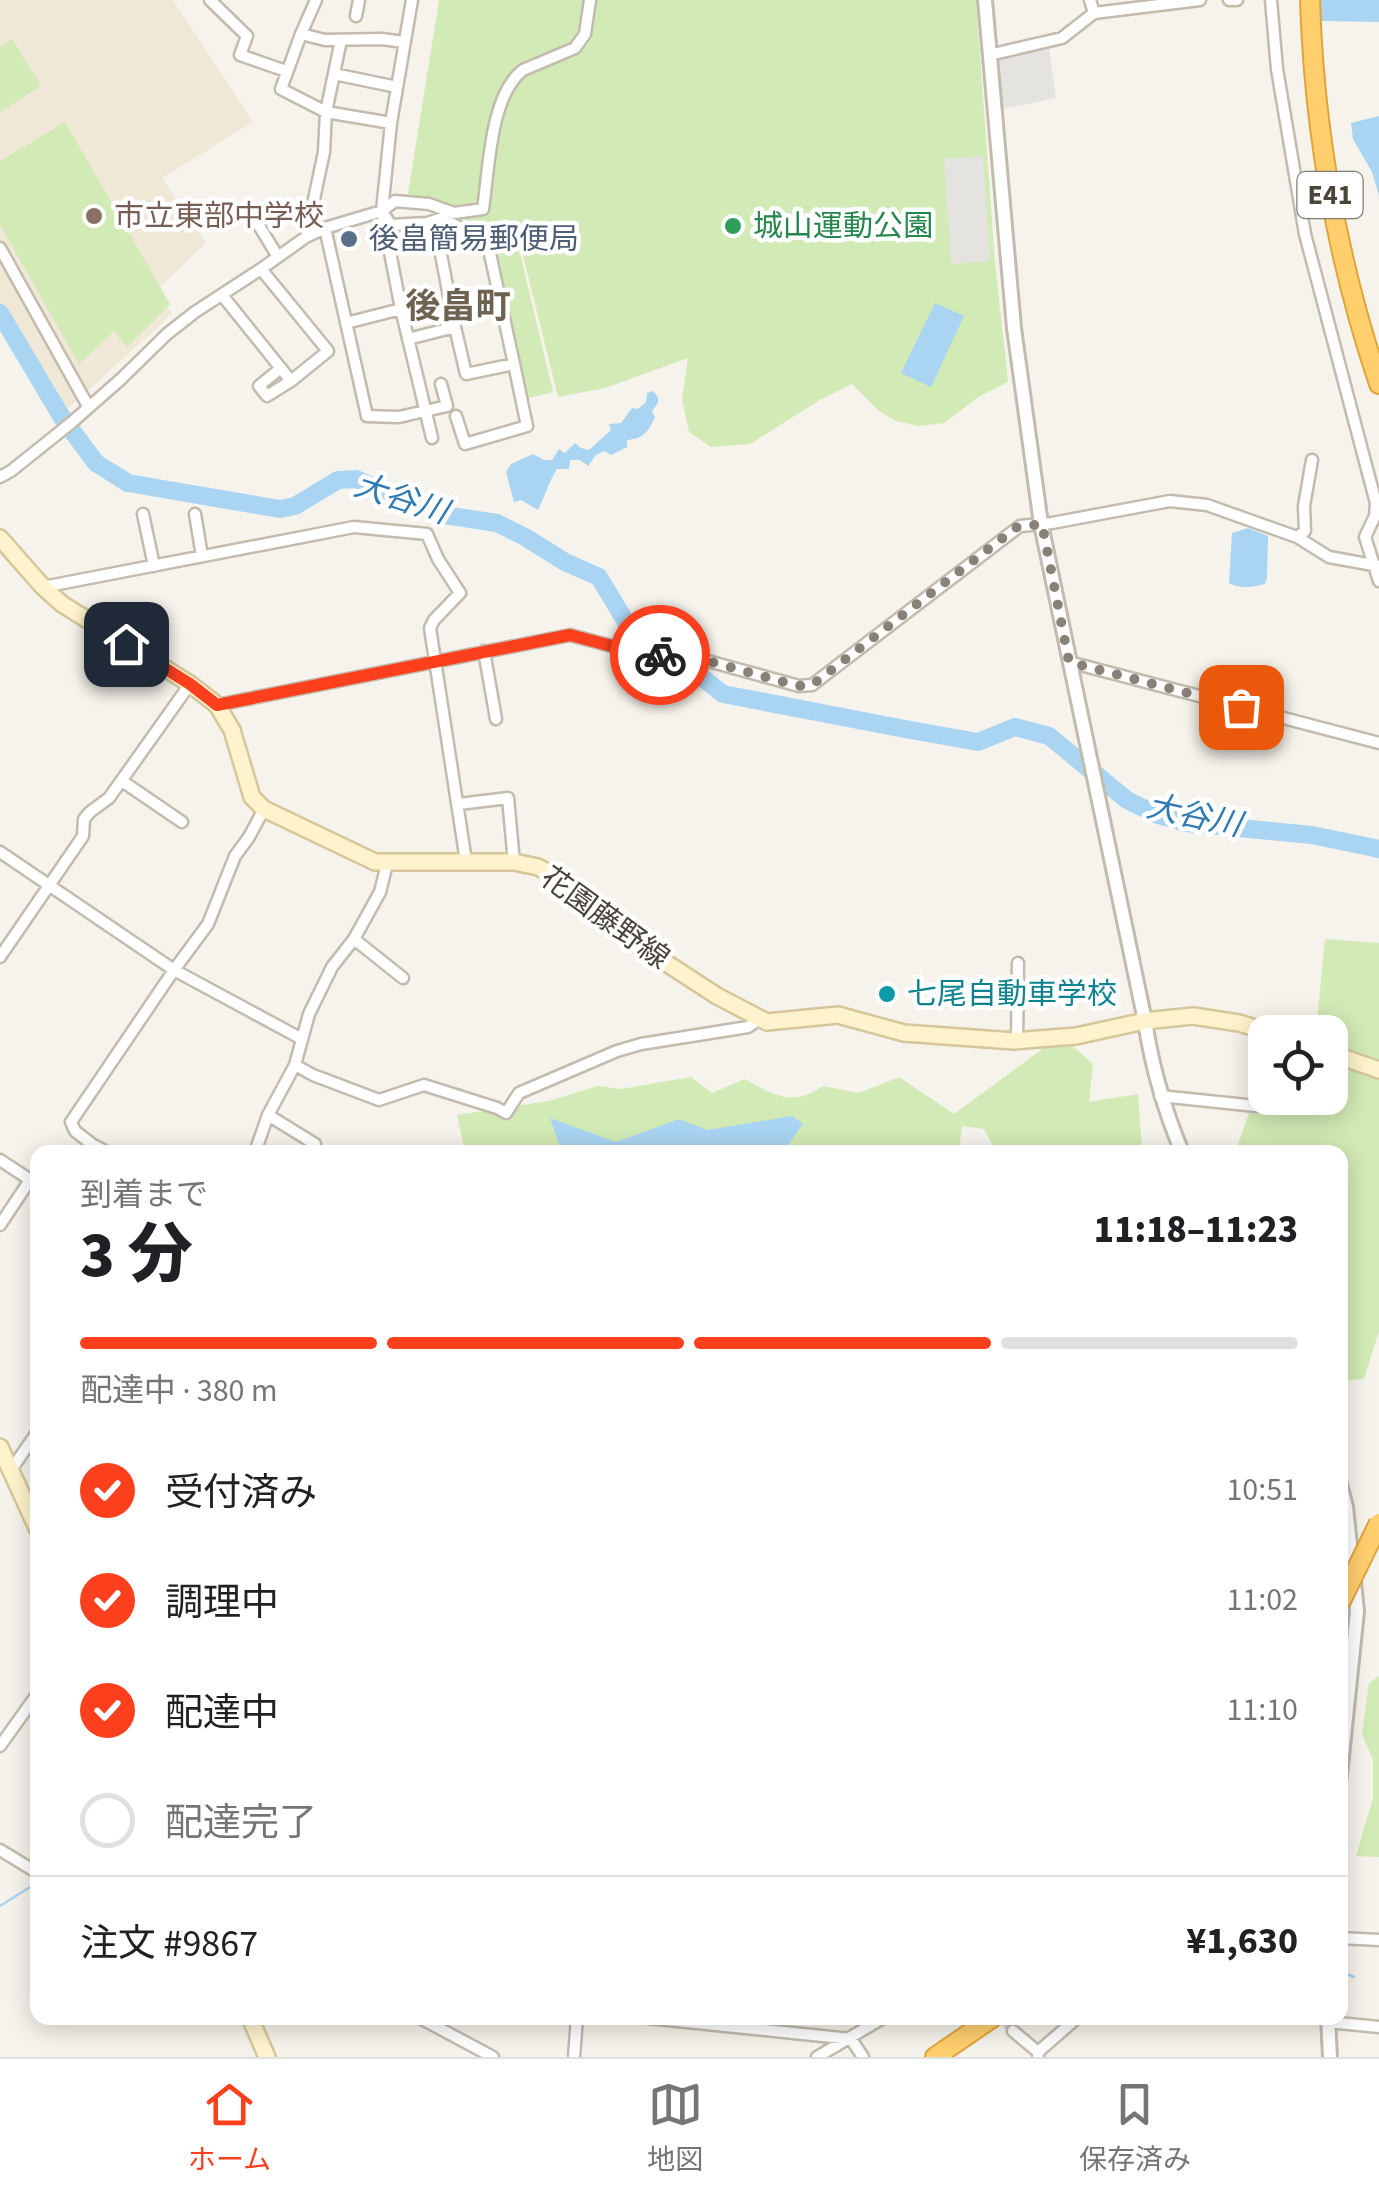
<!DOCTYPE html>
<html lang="ja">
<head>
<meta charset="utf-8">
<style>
	body { margin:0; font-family:"Source Sans 3","Noto Sans JP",sans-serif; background:#f6f6f6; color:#202124; height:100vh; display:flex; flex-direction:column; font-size:38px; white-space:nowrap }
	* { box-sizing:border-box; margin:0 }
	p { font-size:32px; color:#757577 }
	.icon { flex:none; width:55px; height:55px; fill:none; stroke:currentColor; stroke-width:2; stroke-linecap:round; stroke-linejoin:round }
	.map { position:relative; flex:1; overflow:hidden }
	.side { position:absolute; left:30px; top:1145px; width:1318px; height:880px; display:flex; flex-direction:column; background:#fff; border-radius:20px; box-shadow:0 5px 25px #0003 }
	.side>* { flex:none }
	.controls { position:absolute; left:1248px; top:1015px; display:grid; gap:20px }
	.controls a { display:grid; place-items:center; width:100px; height:100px; border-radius:20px; background:#fff; box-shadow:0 5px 25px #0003; font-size:50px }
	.pin { position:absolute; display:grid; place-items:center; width:85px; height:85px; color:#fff; margin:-42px; border-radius:20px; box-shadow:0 5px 15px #0006 }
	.courier { position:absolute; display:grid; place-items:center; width:100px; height:100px; margin:-50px; border:8px solid #fc3f1d; border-radius:50%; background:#fff; color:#222; box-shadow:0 2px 12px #0007 }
	.overview em { font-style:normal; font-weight:800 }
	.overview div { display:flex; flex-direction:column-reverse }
	.overview { display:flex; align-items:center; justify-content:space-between; height:170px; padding:0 50px }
	h1 { font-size:65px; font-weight:800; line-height:75px }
	.bar { display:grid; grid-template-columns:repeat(4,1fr); gap:15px 10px; align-content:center; height:120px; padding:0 50px }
	.bar i { height:12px; border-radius:8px; background:#e0e0e0 }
	.bar .on { background:#fc3f1d }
	.bar p { grid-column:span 4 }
	.line { display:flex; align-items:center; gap:25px; padding:0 50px; border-top:2px solid #e0e0e0 }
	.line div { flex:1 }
	ol { padding:0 50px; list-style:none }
	li { display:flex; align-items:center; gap:30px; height:110px }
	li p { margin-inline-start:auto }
	li .icon { padding:10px; border-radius:50%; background:#fc3f1d; color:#fff; stroke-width:4 }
	li:last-child { color:#757577 }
	li i { width:55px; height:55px; border:5px solid #e0e0e0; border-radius:50% }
	.dock { display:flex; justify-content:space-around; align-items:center; height:140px; border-top:2px solid #e0e0e0; background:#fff; font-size:28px; color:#757577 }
	.dock a { display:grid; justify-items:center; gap:5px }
	.dock .on { color:#fc3f1d }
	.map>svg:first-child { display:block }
	.education { fill:#efe8d6 }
	.green { fill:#d2eab5 }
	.parking { fill:#e5e3e0 }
	.water { fill:#a9d4f2 }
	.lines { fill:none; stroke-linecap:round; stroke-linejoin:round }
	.stream { stroke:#a9d4f2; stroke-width:2.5 }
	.river { stroke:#a9d4f2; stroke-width:18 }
	.minor-tunnel { stroke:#d4d0c8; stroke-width:10; stroke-dasharray:10 5; stroke-linecap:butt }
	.minor-casing { stroke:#c2bbae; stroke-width:15 }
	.tertiary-casing { stroke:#c2bbae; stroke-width:18 }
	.secondary-casing { stroke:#d6c79b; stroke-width:20 }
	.motorway-casing { stroke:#e0a43c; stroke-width:22 }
	.minor { stroke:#fff; stroke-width:10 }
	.tertiary { stroke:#fff; stroke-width:12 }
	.secondary { stroke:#fff3cd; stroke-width:15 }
	.motorway { stroke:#ffcf6e; stroke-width:18 }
	.motorway-bridge-casing { stroke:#e0a43c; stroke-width:22; stroke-linecap:butt }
	.motorway-bridge { stroke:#ffcf6e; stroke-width:18 }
	.done { stroke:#878178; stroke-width:10; stroke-dasharray:0 18 }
	.route { stroke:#fc3f1d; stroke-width:12 }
	.education-dot { fill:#8d6e63; stroke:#fff; stroke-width:4 }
	.leisure-dot { fill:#2e9e5b; stroke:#fff; stroke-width:4 }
	.service-dot { fill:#5c6f8a; stroke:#fff; stroke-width:4 }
	.culture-dot { fill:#0f9aa8; stroke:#fff; stroke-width:4 }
	.labels { text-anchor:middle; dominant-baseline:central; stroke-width:9; stroke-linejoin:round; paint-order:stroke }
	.shield { fill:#fff; stroke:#817c74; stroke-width:2.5 }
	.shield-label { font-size:28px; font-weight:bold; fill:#4b4439 }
	.education-label { font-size:30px; fill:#785e54; stroke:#fff; text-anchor:start }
	.leisure-label { font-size:30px; fill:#27864d; stroke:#fff; text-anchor:start }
	.service-label { font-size:30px; fill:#4e5e75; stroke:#fff; text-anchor:start }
	.street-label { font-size:30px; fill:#4b4439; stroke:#fff }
	.culture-label { font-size:30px; fill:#0d838f; stroke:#fff; text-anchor:start }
	.water-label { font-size:32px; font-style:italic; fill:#2e7ab2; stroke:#fff }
	.quarter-label { font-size:35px; font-weight:bold; fill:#6e6250; stroke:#fff }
</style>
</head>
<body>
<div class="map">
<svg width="1379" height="2057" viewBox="0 0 1379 2057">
	<rect width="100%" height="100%" fill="#f6f3ec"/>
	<path class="education" d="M 0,0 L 173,0 L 253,122 L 162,178 L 206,243 L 157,290 L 172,314 L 63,413 L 0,304 Z"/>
	<path class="green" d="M 439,0 L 976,0 L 995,262 L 1008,382 L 980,396 L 944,423 L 919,426 L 896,421 L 879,411 L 852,384 L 820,400 L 750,444 L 711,447 L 689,432 L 682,399 L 688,358 L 605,388 L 558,397 L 520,243 C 497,236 466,231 456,207 L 408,194 Z
		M 12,39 L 41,86 L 0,112 L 0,47 Z
		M 65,122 L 170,304 L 127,347 L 114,331 L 79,364 L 0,225 L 0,161 Z
		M 492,239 L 518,245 L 553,392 L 528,398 Z
		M 1325,939 L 1379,943 L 1379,1331 L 1364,1379 L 1340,1381 L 1340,1152 L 1235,1152 L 1261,1081 L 1265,1078 L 1265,1098 L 1330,1098 L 1330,1032 L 1316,1032 Z
		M 1068,1042 L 1093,1064 L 1089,1102 L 1138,1094 L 1142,1149 L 1140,1152 L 996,1152 L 984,1129 L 962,1126 L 959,1152 L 465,1152 L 457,1115 L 549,1101 L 598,1086 L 621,1089 L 691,1077 L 712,1093 L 745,1079 C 774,1096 793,1107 823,1086 L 859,1093 L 899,1077 L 954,1114 L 1045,1047 Z
		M 1379,1676 L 1379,1857 L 1356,1856 L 1373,1798 L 1373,1760 L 1362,1734 L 1369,1683 Z"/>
	<path class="parking" d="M 1049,49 L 1056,98 L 1002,109 L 998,59 Z
		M 983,156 L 990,261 L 951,264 L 944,159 Z"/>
	<path class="water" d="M 1303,0 L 1379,0 L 1379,22 L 1323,21 L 1304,16 Z
		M 1379,116 L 1379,196 L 1372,172 L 1353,139 L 1351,123 Z
		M 935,303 L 964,316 L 931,387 L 901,373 Z
		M 653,391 L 658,397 L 658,403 L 652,411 L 655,417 C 649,431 643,439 627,440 L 627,447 L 611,455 L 604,451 L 596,455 L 588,466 L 580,460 L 570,460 L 569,469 L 557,469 C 549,481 545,496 538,510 L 521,500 L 514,502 L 506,472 L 511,464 L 533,454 L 544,460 L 552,460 L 559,449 L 565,453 L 575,443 L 581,448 L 589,450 L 611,430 L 609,424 L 621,423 L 632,408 L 638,409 L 646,402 L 647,393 Z
		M 1248,528 L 1268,536 L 1267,579 L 1265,584 C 1254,587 1238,589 1229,583 L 1232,533 Z
		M 792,1116 L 803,1124 L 783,1152 L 562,1152 L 550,1118 L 616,1142 L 679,1119 L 707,1130 Z"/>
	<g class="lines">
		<path class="stream" d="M 0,1906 L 38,1882
			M 1340,1971 L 1354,1977"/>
		<path class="river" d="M 0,313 L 61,416 L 96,463 L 128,483 L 280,509 L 295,506 L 338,480 L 356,479 L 438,514 L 497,523 L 525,537 L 565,562 L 599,577 L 636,639 L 667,653
			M 689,667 L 723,694 L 905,729 L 978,742 L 1015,727 L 1049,736 L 1127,800 L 1155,814 L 1187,823 L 1312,835 L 1379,849"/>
		<path class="minor-tunnel" d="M 1003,2018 L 1013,2031"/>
		<defs>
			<path id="minor" d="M 210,0 L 247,36 L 240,55 L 286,71
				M 412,0 L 391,123 L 382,211 L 401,309 L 432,438
				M 1229,0 L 1237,0
				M 1271,0 L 1277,69 L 1305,234 L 1376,503 L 1375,516 L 1365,537 L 1379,581
				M 1094,13 L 1200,0
				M 356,16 L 359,0
				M 301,34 L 316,0
				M 989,55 L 1062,38 L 1094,13 L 1090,0
				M 334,74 L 397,87
				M 391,123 L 326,112 L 281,89 L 301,34 L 325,40 L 382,39 L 404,42
				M 252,214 L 278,257
				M 385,216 L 391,225 L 427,223 L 442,218
				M 325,228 L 367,416 L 399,417 L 447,406 L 441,384
				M 306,237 L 324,152 L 326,112 L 341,40
				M 0,248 L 88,406
				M 222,295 L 291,381 L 328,351 L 261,269
				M 346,323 L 401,309
				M 408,339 L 455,327 L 466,374 L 514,364 L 487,240 L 442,219 L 436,229 L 455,327
				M 281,368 L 259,386 L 267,396 L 291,381
				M 456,416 L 465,444 L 527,426 L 514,364
				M 0,477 L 11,471 L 71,423 L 121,379 L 167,334 L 195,312 L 261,269 L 306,237 L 325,228 L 382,211 L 395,201 L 429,204 L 454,213 L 483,209 C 489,169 490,95 523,70 L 575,48 L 585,34 L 590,0
				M 143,514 L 154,566
				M 195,514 L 202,556
				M 1297,537 L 1305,531 L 1304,506 L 1312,460
				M 43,587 L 354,527 L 427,534 L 438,559 L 460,593 L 434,620 L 430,628 L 466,861
				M 484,651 L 496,719
				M 1069,662 L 1379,743
				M 217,705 L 570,635 L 638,653 L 708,661 L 799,686 L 812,685 L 1020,526 L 1052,523 L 1170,501 L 1207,505 L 1297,537 L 1329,557 L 1379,566
				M 122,781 L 182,822
				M 459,804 L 508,798 L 514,862
				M 0,852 L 174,970 L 302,1039
				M 354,939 L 403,978
				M 0,957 L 83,836 L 84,819 L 90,812 L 109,798 L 190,684
				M 1017,1041 L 1018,963
				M 295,1065 L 313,1075 L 379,1100 L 424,1085 L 497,1108 L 506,1113 L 519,1093 L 617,1051 L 641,1044 L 748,1027 L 758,1020
				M 1160,1096 L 1256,1106
				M 268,1115 L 315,1144
				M 93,1145 L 107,1152
				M 87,1152 L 93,1145 L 75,1131 L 71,1122 L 174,970 L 208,924 L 235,856 L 249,837 L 264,809
				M 255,1152 L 268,1115 L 295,1065 L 309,1014 L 332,967 L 354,939 L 380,892 L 387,864
				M 0,1160 L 38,1185
				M 0,1225 L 30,1180
				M 11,1470 L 38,1431
				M 0,1746 L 38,1693
				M 0,1850 L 38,1873
				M 1340,1938 L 1379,1940
				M 420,2018 L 493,2057
				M 648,2018 L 851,2039 L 863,2057
				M 1328,2022 L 1379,2027
				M 1013,2031 L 1038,2052
				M 574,2057 L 577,2018
				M 817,2057 L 883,2018
				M 1038,2057 L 1038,2052 L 1077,2018"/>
			<path id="tertiary" d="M 985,0 L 1014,328 L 1041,524 L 1145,1021 C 1152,1068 1164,1109 1182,1152
				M 1340,1484 L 1346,1507 L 1357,1611 L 1340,1776
				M 1328,2018 L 1330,2057"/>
			<path id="secondary" d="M 0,538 L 43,587 L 62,604 L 190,684 L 217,705 L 232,730 L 252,797 L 264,809 L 375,862 L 514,862 L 538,867 L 551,874 L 585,910 L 717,996 L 767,1022 L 838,1015 L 904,1033 L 1014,1041 L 1076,1036 L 1145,1021 L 1193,1016 L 1239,1023 L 1269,1032
				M 1330,1053 L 1379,1070
				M 0,1447 L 38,1530
				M 250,2018 L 267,2057"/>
			<path id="motorway" d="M 1310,0 C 1314,132 1337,259 1379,384
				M 935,2057 L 992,2018"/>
		</defs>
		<use href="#minor" class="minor-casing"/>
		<use href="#tertiary" class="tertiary-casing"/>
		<use href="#secondary" class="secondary-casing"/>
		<use href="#motorway" class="motorway-casing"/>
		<use href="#minor" class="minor"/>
		<use href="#tertiary" class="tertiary"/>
		<use href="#secondary" class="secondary"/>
		<use href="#motorway" class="motorway"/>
		<defs>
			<path id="motorway-bridge" d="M 1340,1603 L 1379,1523"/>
		</defs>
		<use href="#motorway-bridge" class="motorway-bridge-casing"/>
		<use href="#motorway-bridge" class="motorway-bridge"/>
	</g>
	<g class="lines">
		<path class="done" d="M 660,655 L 708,661 L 798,686 L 812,685 L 1017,527 L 1042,524 L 1069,662 L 1241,707"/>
		<path class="route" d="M 126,644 L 190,684 L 217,705 L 570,635 L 638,653 L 660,655"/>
	</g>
	<circle class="education-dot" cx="94" cy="216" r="10"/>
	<circle class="leisure-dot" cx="733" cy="226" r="10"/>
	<circle class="service-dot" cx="349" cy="239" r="10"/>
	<circle class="culture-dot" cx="887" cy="994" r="10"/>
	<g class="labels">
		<rect class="shield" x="1297.5" y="172" width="65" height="46" rx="8"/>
		<g class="shield-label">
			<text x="1330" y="195">E41</text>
		</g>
		<g class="education-label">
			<text x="114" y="216">市立東部中学校</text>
		</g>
		<g class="leisure-label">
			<text x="753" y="226">城山運動公園</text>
		</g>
		<g class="service-label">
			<text x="369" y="239">後畠簡易郵便局</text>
		</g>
		<g class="street-label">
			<text transform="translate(605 918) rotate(36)">花園藤野線</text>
		</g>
		<g class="culture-label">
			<text x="907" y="994">七尾自動車学校</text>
		</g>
		<g class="water-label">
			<text transform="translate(401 499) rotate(18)">大谷川</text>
			<text transform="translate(1194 816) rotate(12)">大谷川</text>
		</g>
		<g class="quarter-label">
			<text x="458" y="307">後畠町</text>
		</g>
	</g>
</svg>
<div class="controls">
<a><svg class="icon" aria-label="locate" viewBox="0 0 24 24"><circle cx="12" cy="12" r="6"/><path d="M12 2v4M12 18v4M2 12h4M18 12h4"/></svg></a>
</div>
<div class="pin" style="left:1241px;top:707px;background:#ea580c"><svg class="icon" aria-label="bag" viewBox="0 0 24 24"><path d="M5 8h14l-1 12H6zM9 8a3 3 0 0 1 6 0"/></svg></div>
<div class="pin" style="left:126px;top:644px;background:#1f2937"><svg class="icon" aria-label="home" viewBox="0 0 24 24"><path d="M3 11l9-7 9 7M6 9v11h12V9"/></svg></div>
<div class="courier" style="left:660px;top:655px"><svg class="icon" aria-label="bike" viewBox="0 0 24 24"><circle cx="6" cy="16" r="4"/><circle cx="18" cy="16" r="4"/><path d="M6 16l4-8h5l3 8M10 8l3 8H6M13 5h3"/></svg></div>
<section class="side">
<div class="overview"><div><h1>3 分</h1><p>到着まで</p></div><em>11:18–11:23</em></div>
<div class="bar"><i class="on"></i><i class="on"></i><i class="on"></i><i></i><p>配達中 · 380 m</p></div>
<ol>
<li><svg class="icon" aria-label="check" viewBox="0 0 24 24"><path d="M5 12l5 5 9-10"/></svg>受付済み<p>10:51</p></li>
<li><svg class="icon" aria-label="check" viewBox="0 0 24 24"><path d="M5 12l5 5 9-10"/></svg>調理中<p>11:02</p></li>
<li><svg class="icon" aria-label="check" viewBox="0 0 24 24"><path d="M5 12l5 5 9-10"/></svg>配達中<p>11:10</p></li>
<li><i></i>配達完了</li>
</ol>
<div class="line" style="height:130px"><div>注文 #9867</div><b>¥1,630</b></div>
</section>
</div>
<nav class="dock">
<a class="on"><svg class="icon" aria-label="home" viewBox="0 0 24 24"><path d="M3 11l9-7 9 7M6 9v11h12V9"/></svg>ホーム</a>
<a><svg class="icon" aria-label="map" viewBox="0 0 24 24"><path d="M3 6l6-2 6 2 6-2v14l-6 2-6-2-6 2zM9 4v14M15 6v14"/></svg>地図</a>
<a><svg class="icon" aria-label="saved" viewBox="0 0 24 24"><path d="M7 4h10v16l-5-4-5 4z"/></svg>保存済み</a>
</nav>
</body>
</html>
